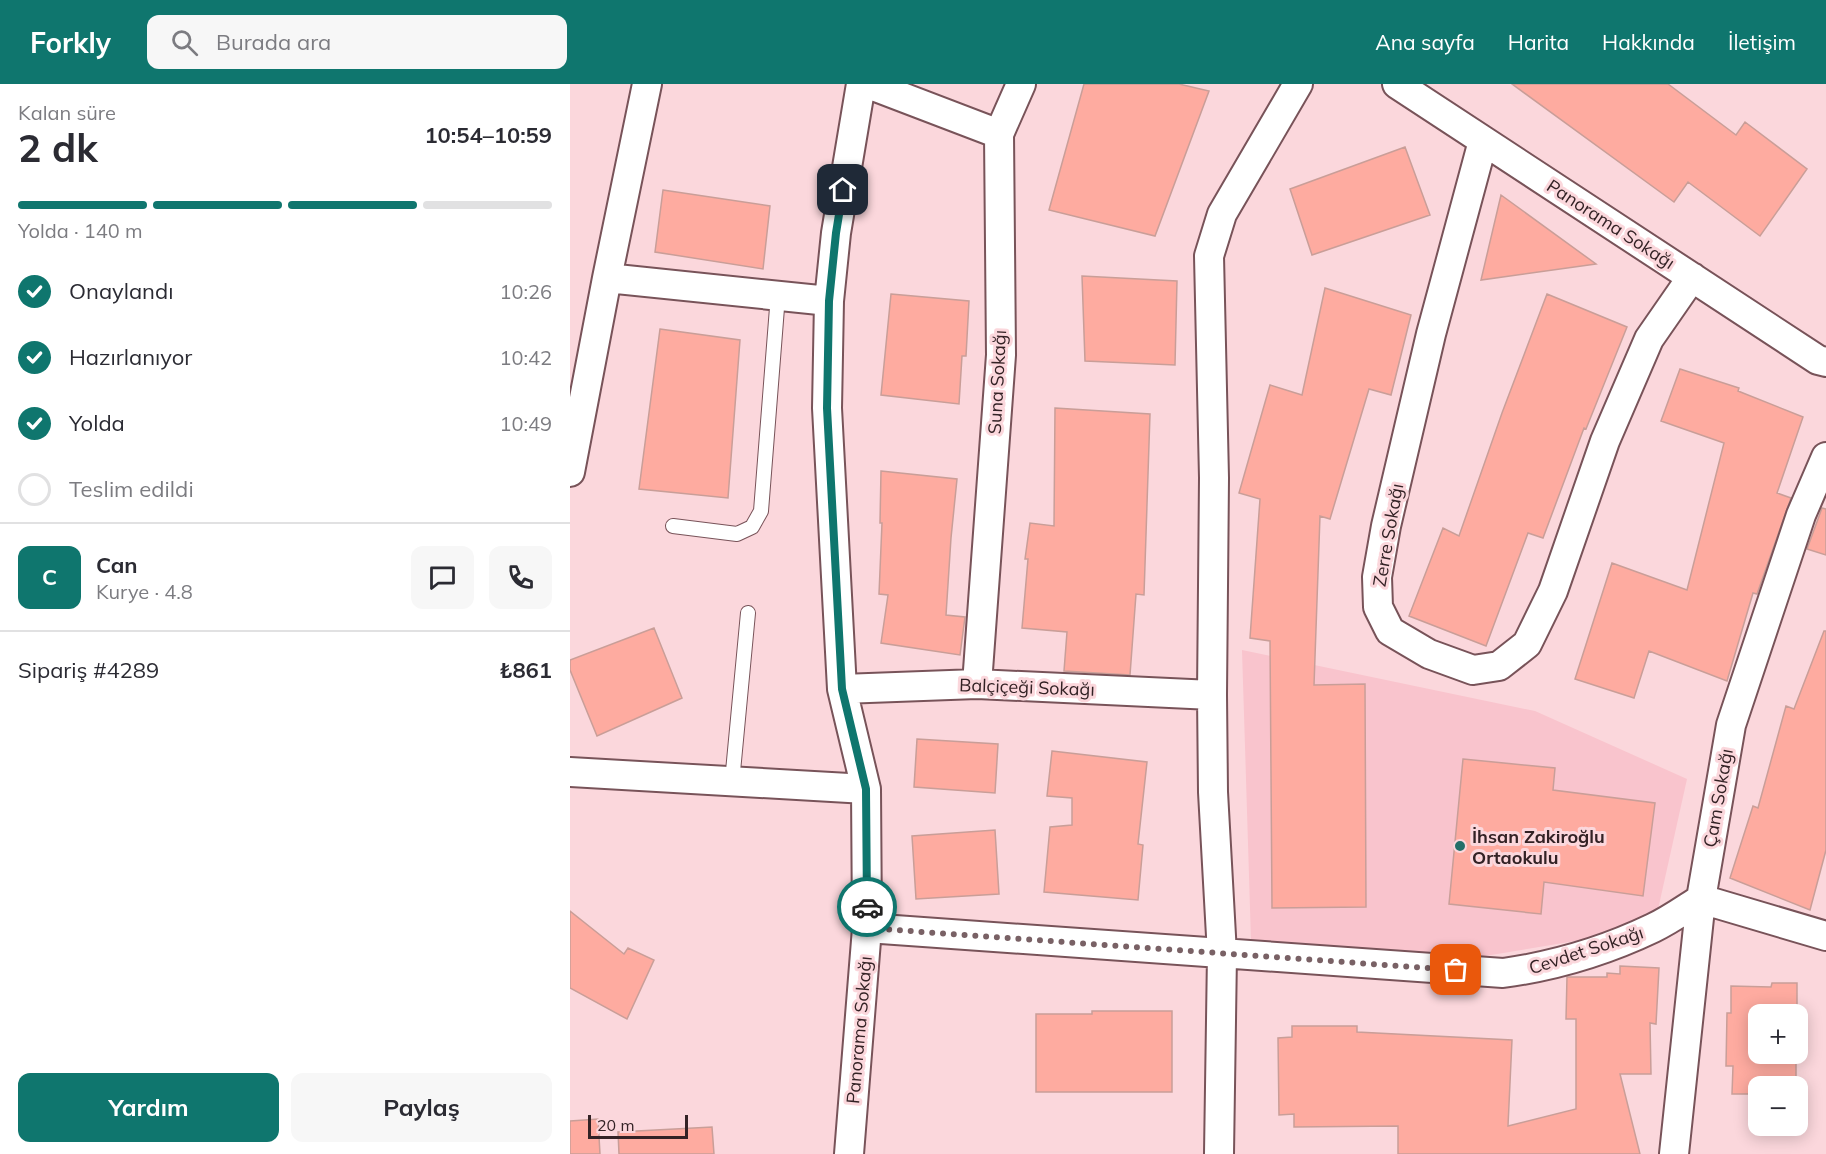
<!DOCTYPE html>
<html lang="tr">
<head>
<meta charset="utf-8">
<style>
	body { margin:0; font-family:Mulish,sans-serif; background:#f7f7f7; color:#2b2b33; height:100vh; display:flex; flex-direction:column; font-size:22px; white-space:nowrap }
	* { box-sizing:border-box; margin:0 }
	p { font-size:20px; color:#7c7c81 }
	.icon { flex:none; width:33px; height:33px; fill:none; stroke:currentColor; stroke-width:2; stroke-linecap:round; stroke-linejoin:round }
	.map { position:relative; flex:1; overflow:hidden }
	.drawer { display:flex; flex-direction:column; background:#fff; width:570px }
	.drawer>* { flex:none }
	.tools { position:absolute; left:1178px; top:920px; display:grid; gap:12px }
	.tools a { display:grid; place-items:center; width:60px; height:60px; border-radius:12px; background:#fff; box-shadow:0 3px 15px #0003; font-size:30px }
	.scale { position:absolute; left:18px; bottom:15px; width:100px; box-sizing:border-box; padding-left:6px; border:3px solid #332225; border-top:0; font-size:16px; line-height:21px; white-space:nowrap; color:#332225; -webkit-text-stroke:4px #fbd7dc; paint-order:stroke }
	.pin { position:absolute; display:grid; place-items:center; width:51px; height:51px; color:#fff; margin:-26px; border-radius:12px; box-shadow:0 3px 9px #0006 }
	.courier { position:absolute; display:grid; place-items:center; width:60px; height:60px; margin:-30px; border:4px solid #0f766e; border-radius:50%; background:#fff; color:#222; box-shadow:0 2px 8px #0007 }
	.summary em { font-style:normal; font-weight:700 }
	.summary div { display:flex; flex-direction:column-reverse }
	.summary { display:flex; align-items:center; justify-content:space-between; height:102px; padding:0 18px }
	h1 { font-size:39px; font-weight:700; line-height:45px }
	.bar { display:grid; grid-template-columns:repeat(4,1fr); gap:9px 6px; align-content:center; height:72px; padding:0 18px }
	.bar i { height:8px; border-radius:4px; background:#e1e1e2 }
	.bar .active { background:#0f766e }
	.bar p { grid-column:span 4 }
	.line { display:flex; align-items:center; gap:15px; padding:0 18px; border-top:2px solid #e1e1e2 }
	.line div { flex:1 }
	.round { display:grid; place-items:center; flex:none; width:63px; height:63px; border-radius:12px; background:#f7f7f7 }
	ol { padding:0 18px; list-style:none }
	li { display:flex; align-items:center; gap:18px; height:66px }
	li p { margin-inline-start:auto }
	li .icon { padding:6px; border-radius:50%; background:#0f766e; color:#fff; stroke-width:4 }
	li:last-child { color:#7c7c81 }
	li i { width:33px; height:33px; border:3px solid #e1e1e2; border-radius:50% }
	.action { display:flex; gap:12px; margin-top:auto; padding:12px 18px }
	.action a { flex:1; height:69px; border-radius:12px; background:#0f766e; color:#fff; font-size:24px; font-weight:700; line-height:69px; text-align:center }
	.action a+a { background:#f7f7f7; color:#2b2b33 }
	header { display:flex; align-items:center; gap:36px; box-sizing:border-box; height:84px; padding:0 30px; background:#0f766e; color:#fff }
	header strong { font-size:28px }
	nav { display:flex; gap:33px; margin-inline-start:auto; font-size:21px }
	.search { width:420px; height:54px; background:#f7f7f7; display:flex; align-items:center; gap:15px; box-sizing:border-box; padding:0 21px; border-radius:12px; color:#7c7c81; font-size:22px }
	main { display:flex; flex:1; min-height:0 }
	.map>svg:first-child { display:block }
	.built { fill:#f9c4cd }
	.building { fill:#feaba0; stroke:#c99e98; stroke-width:1.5 }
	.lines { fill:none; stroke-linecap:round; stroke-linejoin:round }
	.service-casing { stroke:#785359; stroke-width:16 }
	.minor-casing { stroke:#785359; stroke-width:32 }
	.service { stroke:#fff; stroke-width:14 }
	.minor { stroke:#fff; stroke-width:28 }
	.done { stroke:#796165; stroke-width:6; stroke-dasharray:0 10.8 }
	.route { stroke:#0f766e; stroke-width:8 }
	.poi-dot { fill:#256f69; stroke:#fbd7dc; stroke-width:2 }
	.labels { text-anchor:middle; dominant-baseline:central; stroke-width:6; stroke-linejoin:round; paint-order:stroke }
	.street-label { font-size:18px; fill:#332225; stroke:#fbd7dc }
	.poi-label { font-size:18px; font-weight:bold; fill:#332225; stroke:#fbd7dc; text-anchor:start }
</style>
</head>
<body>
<header>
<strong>Forkly</strong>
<div class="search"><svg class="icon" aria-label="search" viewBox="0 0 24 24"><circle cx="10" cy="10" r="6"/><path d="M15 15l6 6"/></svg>Burada ara</div>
<nav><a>Ana sayfa</a><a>Harita</a><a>Hakkında</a><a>İletişim</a></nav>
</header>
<main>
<section class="drawer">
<div class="summary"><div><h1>2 dk</h1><p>Kalan süre</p></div><em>10:54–10:59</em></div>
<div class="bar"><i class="active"></i><i class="active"></i><i class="active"></i><i></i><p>Yolda · 140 m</p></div>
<ol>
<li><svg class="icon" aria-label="check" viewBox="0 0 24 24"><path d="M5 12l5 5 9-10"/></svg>Onaylandı<p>10:26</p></li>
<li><svg class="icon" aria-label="check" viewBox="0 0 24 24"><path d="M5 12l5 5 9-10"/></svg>Hazırlanıyor<p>10:42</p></li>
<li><svg class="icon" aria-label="check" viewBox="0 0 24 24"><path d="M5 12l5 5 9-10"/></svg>Yolda<p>10:49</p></li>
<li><i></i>Teslim edildi</li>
</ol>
<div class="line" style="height:108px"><b class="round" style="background:#0f766e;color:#fff">C</b><div><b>Can</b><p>Kurye · 4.8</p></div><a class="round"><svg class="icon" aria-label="chat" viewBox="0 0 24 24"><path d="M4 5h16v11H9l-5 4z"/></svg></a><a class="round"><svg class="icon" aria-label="phone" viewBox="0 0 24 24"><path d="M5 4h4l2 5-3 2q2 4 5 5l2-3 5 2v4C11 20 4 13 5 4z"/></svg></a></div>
<div class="line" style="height:78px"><div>Sipariş #4289</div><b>₺861</b></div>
<div class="action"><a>Yardım</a><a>Paylaş</a></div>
</section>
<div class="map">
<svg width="1256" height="1070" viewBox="0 0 1256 1070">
	<rect width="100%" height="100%" fill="#fbd7dc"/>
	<path class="built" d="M 672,566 L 965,627 L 1117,695 L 1087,830 L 1011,856 L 909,873 L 681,856 Z"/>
	<path class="building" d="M 514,0 L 609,0 L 639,7 L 585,152 L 479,126 Z
		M 942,0 L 1098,0 L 1166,51 L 1175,38 L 1237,85 L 1190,152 L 1118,98 L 1104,118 Z
		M 835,63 L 860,131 L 742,171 L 720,105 Z
		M 93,106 L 200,122 L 193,185 L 85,168 Z
		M 931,111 L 1026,180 L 911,196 Z
		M 512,192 L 607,197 L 605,281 L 515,277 Z
		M 755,204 L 841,231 L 821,311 L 799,305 L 760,435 L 750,432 L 744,601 L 795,600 L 796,823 L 702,824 L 700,557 L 680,554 L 690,415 L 669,409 L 700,301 L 732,311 Z
		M 321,210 L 399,217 L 396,272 L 392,272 L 389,320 L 311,311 Z
		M 977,210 L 1057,243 L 1016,345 L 1014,344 L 973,454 L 958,449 L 916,562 L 839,532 L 873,444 L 889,452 L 932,329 Z
		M 90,245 L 170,256 L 158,414 L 69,405 Z
		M 1110,285 L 1169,304 L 1168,307 L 1233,333 L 1207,409 L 1221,414 L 1187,510 L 1183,509 L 1157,597 L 1079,567 L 1064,614 L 1005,595 L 1042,479 L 1117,506 L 1154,359 L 1091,337 Z
		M 485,324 L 580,330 L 574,511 L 566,510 L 560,591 L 494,587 L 497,548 L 452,544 L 458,475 L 455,475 L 460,439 L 484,442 Z
		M 311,387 L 387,395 L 381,454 L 376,531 L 395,533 L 390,571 L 311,559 L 318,511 L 309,510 L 312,439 L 310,439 Z
		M 1252,424 L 1256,425 L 1256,471 L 1237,465 Z
		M 84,544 L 112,614 L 27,652 L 0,586 L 0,576 Z
		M 1254,547 L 1256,547 L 1256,766 L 1240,826 L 1160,794 L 1183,722 L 1188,724 L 1216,622 L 1224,625 Z
		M 347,655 L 428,660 L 425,709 L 344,703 Z
		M 482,667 L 577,678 L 568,760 L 573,761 L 568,816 L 474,808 L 480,743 L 502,741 L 502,714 L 477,712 Z
		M 893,675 L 985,684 L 983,706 L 1085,719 L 1073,812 L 974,798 L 971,830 L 879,820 Z
		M 425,746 L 429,810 L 346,815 L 342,752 Z
		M 0,827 L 54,870 L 58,864 L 84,876 L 57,935 L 0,904 Z
		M 1050,882 L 1089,884 L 1086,940 L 1080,939 L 1081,990 L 1050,990 L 1070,1070 L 828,1070 L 828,1042 L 724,1043 L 724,1030 L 709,1031 L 708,954 L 722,953 L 722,942 L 787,942 L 787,948 L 942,956 L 938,1042 L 1006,1025 L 1006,935 L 996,935 L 997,893 L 1037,893 L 1037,889 L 1050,890 Z
		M 1202,899 L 1227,899 L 1227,930 L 1188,930 L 1188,969 L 1226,969 L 1226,1002 L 1188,1002 L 1188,1010 L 1162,1010 L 1163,982 L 1156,982 L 1157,929 L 1161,929 L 1161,902 L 1201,903 Z
		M 522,927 L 602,927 L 602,1008 L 466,1008 L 466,930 L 522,930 Z
		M 28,1035 L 30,1070 L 0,1070 L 0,1037 Z
		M 142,1043 L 144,1070 L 49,1070 L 48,1048 Z"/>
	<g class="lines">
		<defs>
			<path id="service" d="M 103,442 L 167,450 L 182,443 L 191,427 L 208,211
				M 162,698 L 178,529"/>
			<path id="minor" d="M 298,0 L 429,50
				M 827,0 L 1248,276 L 1256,278
				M 913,57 L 861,250 L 816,442 L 807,493 L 808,523 L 820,547 L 859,570 L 903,586 L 929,582 L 957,560 L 983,507 L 1035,357 L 1079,255 L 1122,193
				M 37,194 L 259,217
				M 0,388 L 37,194 L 77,0
				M 407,600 L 431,271 L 429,50 L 451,0
				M 272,605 L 407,600 L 642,611
				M 0,688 L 296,705
				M 297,844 L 933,889 C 984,882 1037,866 1083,844 C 1100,836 1115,825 1131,815 L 1256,852
				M 279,1070 L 297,844 L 296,705 L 272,605 L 257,324 L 259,217 L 266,149 L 291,0
				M 649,1070 L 652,870 L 643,708 L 642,611 L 644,394 L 639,172 L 652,130 L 728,0
				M 1104,1070 L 1131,815 L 1161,641 L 1231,431 L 1256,373"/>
		</defs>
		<use href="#service" class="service-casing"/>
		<use href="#minor" class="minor-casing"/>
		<use href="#service" class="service"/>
		<use href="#minor" class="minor"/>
	</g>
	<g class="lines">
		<path class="done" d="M 297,823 L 297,844 L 886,886"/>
		<path class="route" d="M 273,106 L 266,149 L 259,217 L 257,324 L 272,605 L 296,705 L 297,823"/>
	</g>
	<circle class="poi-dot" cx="890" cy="762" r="6"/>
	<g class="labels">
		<g class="street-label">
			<text transform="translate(1041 140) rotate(33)">Panorama Sokağı</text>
			<text transform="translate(427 298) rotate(-87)">Suna Sokağı</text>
			<text transform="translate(818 451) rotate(-80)">Zerre Sokağı</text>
			<text transform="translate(457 603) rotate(2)">Balçiçeği Sokağı</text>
			<text transform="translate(1148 714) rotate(-80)">Çam Sokağı</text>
			<text transform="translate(1016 866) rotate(-18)">Cevdet Sokağı</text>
			<text transform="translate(289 946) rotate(-85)">Panorama Sokağı</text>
		</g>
		<g class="poi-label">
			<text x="902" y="752">İhsan Zakiroğlu<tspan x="902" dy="21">Ortaokulu</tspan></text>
		</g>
	</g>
</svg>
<div class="tools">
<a>+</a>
<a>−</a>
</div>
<div class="scale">20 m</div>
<div class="pin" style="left:886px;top:886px;background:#ea580c"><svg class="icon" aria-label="bag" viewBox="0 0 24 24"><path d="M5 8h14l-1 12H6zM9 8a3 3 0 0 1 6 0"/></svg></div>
<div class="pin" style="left:273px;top:106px;background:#1f2937"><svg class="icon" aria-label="home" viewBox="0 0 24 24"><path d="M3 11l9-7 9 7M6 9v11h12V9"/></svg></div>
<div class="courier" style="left:297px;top:823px"><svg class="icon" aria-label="car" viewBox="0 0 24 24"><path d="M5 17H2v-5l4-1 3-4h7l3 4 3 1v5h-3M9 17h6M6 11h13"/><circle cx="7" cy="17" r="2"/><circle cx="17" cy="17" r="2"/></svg></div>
</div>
</main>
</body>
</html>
